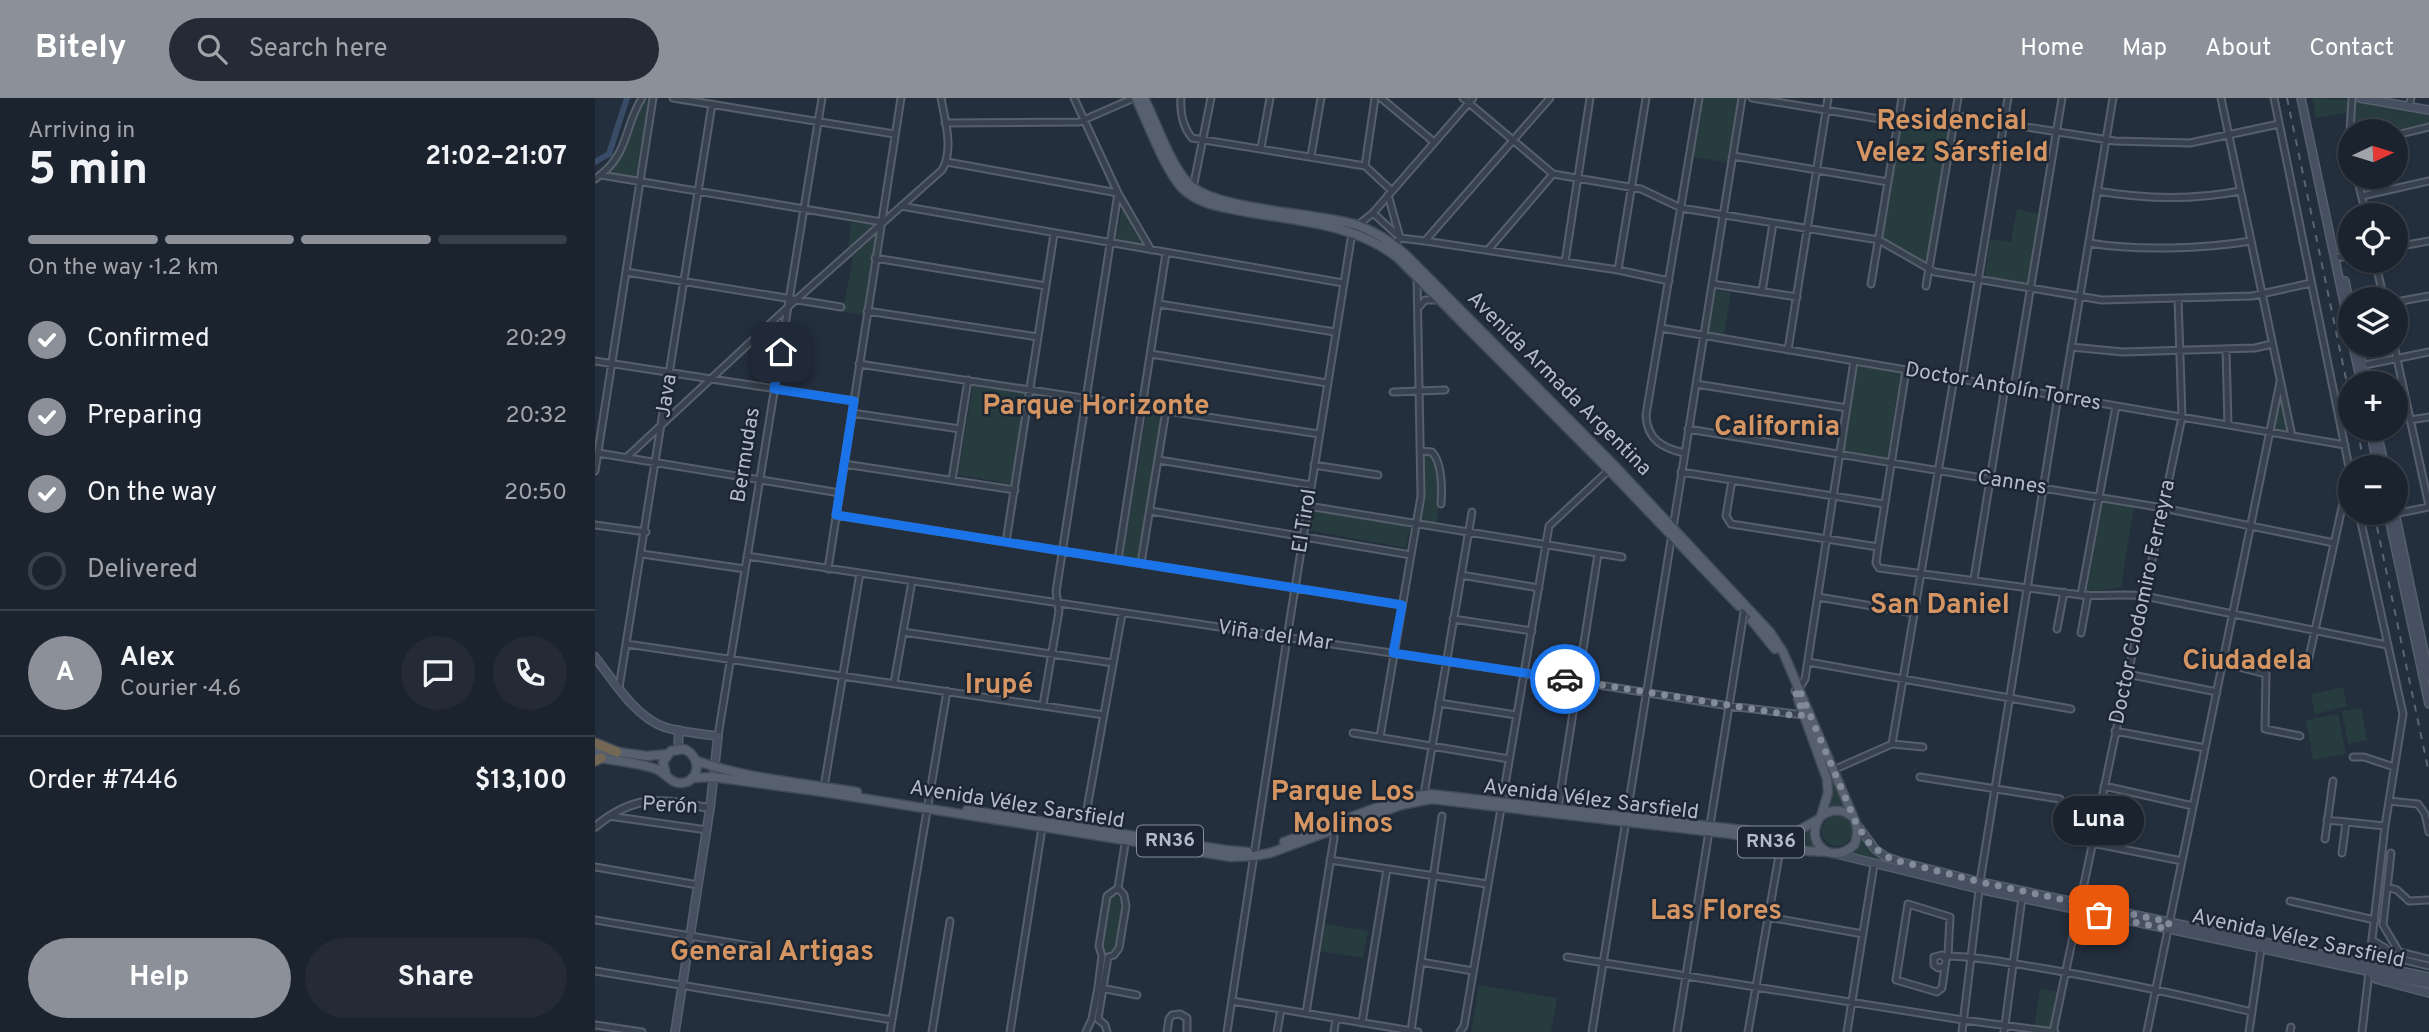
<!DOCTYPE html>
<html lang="en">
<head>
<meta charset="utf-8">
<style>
	body { margin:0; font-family:Overpass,sans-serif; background:#242b36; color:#f1f3f6; height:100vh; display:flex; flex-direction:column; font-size:26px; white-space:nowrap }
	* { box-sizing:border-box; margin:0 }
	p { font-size:23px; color:#a0a4aa }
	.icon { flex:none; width:38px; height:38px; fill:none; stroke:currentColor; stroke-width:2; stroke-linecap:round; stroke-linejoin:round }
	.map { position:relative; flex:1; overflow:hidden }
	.details { display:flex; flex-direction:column; background:#1b232e; width:595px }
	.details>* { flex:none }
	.needle { width:46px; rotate:86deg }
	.tools { position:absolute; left:1743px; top:21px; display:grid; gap:14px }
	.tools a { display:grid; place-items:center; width:70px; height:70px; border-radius:50%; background:#1b232e; box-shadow:0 2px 5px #0004,0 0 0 2px #39404a; font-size:35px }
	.pin { position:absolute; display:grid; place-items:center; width:60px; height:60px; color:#fff; margin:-30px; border-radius:14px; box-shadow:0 4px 10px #0006 }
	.courier { position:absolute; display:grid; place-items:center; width:70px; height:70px; margin:-35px; border:5px solid #1a73e8; border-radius:50%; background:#fff; color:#222; box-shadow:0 2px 9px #0007 }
	.bubble { position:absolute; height:49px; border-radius:24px; background:#1b232e; box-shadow:0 2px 5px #0004,0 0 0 2px #39404a; font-size:23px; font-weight:700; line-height:49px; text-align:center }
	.head em { font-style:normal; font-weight:700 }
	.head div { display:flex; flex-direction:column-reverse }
	.head { display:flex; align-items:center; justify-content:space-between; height:119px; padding:0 28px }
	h1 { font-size:46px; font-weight:700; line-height:52px }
	.bar { display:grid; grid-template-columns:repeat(4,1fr); gap:10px 7px; align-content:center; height:84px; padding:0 28px }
	.bar i { height:9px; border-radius:5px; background:#39404a }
	.bar .current { background:#8c9099 }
	.bar p { grid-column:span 4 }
	.line { display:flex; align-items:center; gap:18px; padding:0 28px; border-top:2px solid #39404a }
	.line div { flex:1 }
	.round { display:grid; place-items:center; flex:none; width:74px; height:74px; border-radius:37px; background:#242b36 }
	ol { padding:0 28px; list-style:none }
	li { display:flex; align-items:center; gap:21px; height:77px }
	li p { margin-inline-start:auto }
	li .icon { padding:7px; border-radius:50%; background:#8c9099; color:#fff; stroke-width:4 }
	li:last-child { color:#a0a4aa }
	li i { width:38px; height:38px; border:4px solid #39404a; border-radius:50% }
	.primary-button { display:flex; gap:14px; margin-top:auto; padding:14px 28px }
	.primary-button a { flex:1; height:80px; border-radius:42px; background:#8c9099; color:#fff; font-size:28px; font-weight:700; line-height:80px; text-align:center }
	.primary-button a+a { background:#242b36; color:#f1f3f6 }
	header { display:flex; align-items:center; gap:42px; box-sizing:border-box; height:98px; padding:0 35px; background:#8c9099; color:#fff }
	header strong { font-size:33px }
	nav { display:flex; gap:38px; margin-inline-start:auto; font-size:24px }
	.search { width:490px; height:63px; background:#242b36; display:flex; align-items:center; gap:18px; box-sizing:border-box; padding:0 24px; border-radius:38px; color:#a0a4aa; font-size:26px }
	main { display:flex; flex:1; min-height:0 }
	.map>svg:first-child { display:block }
	.green { fill:#263c3f }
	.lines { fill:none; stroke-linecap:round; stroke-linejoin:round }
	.canal { stroke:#394c67; stroke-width:6 }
	.minor-casing { stroke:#565f6c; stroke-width:9 }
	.tertiary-casing { stroke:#565f6c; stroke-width:10 }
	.secondary-casing { stroke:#565f6c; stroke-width:10 }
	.primary-casing { stroke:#414a57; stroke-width:11 }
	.motorway-casing { stroke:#434c59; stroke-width:12 }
	.minor { stroke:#38414e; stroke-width:5 }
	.tertiary { stroke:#38414e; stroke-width:6 }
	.secondary { stroke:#465061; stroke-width:7 }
	.primary { stroke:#56606e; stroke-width:8 }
	.motorway { stroke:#746855; stroke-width:9 }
	.rail { stroke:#5a6575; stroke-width:2; stroke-dasharray:7 7; stroke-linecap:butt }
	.done { stroke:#828b98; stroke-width:7; stroke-dasharray:0 12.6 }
	.route { stroke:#1a73e8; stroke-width:9 }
	.labels { text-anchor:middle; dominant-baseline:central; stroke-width:5; stroke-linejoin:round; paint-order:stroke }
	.shield { fill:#1d2633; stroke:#878f9c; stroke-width:2 }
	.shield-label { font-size:19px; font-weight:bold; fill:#b4bcc9 }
	.street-label { font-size:21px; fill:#b4bcc9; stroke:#1d2633 }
	.district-label { font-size:28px; font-weight:bold; fill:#d59563; stroke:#1d2633 }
</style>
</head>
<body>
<header>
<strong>Bitely</strong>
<div class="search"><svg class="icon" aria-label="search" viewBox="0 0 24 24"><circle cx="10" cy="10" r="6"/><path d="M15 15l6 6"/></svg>Search here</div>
<nav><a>Home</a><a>Map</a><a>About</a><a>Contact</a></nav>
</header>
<main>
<section class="details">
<div class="head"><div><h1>5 min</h1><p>Arriving in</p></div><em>21:02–21:07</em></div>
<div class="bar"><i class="current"></i><i class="current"></i><i class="current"></i><i></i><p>On the way · 1.2 km</p></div>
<ol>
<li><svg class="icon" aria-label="check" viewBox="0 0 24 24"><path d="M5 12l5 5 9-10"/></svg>Confirmed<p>20:29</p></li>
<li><svg class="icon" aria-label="check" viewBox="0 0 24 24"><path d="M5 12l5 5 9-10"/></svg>Preparing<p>20:32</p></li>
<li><svg class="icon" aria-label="check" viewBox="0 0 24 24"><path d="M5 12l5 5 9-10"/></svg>On the way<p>20:50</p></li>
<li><i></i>Delivered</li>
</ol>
<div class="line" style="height:126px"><b class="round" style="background:#8c9099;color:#fff">A</b><div><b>Alex</b><p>Courier · 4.6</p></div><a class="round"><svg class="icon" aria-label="chat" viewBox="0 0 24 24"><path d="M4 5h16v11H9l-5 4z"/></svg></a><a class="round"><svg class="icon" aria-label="phone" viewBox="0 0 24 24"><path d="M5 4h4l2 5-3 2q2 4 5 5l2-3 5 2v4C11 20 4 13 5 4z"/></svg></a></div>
<div class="line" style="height:91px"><div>Order #7446</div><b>$13,100</b></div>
<div class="primary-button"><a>Help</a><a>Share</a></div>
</section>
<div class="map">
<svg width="1834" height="934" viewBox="0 0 1834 934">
	<rect width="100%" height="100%" fill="#242f3e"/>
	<path class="green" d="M 1106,0 L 1145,0 L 1134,65 L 1098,59 Z
		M 1717,0 L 1752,2 L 1755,14 L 1721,20 Z
		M 52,2 L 54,3 L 41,77 L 36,80 L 19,77 L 17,72 L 38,32 L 50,3 Z
		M 1760,3 L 1834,15 L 1834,26 L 1801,34 L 1758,33 Z
		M 1357,23 L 1332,168 L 1288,140 L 1306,27 Z
		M 527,110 L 548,149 L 521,144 Z
		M 1422,111 L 1445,116 L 1433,185 L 1430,186 L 1391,179 L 1390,177 L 1395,141 L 1416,144 Z
		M 256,124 L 278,127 L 277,131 L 253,151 Z
		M 282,136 L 270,217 L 248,214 L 258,158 Z
		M 1119,192 L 1136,195 L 1129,238 L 1111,235 Z
		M 1263,266 L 1306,272 L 1292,361 L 1249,354 Z
		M 378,286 L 432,295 L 417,386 L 363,377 Z
		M 1685,301 L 1692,334 L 1679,331 Z
		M 552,312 L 568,314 L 544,462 L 528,460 Z
		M 826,356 L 838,357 L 840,361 L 845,397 L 841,428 L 823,425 Z
		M 1508,403 L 1539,409 L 1526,489 L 1503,493 L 1492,492 Z
		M 715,411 L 815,429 L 811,450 L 712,432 Z
		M 1748,589 L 1752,608 L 1720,616 L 1716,596 Z
		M 1766,610 L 1772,642 L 1753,646 L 1747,613 Z
		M 1743,616 L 1751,656 L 1718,662 L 1711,622 Z
		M 1237,677 L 1252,711 L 1241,708 L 1231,712 Z
		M1227 733a15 15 0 1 1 30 0a15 15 0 1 1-30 0Z
		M 1215,732 L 1221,750 L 1159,736 L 1190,739 Z
		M 1264,740 L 1287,761 L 1381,785 L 1381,788 L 1251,757 L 1257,754 Z
		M 519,798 L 523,798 L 527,805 L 520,850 L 516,856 L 509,855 L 508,848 L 514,805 Z
		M 730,826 L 773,833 L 768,860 L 725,853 Z
		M 884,887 L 962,900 L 956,934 L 876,934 Z
		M 1445,891 L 1463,894 L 1458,934 L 1439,930 Z"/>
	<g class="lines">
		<path class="canal" d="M 0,64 L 14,56 L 32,0"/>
		<defs>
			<path id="minor" d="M 78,0 L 299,36
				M 479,0 L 523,95 L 556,152
				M 586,0 C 585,14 588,29 597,40 L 770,68 L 797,93
				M 786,0 L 839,44
				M 868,0 L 958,76 L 1046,91 L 1086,110 L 1284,142 L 1340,174 L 1507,202 L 1657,198 L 1716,185
				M 1157,0 L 1297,23 L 1368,19 L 1520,43 L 1595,45 L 1684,26
				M 1626,0 L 1697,338
				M 1679,0 L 1755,374
				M 1814,8 L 1816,0
				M 350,25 L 484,24 L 539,0
				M 1755,33 L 1757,0
				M 1801,37 L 1834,29
				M 1755,38 L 1755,43
				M 666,50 L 675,0
				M 716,58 L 726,0
				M 1138,58 L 1293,84
				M 352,64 L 523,95
				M 770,68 L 780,0
				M 6,77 L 287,124
				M 1762,79 L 1771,117
				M 0,81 C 35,57 28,30 47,0
				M 598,90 L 616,0
				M 1502,93 C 1549,101 1599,102 1645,93
				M 793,97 L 805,140
				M 1767,98 L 1834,83
				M 306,108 L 748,185
				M 778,115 L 801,136
				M 763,127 L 778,115 L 878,0
				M 830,143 L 955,0
				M 1494,145 C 1542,153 1608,151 1656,143
				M 799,147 L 805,140 L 830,143 L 1023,172 L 1074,183
				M 1801,149 L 1834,143
				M 893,152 L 958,76
				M 280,160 L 451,188
				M 1740,160 L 1755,158
				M 1780,163 L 1789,201
				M 970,164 L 995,0
				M 1023,172 L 1051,0
				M 31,174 L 246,209
				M 1117,186 L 1202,199
				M 1276,186 L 1307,0
				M 1331,188 L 1363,0
				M 1167,194 L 1178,125
				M 1801,204 L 1834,198
				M 564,206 L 740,234
				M 823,210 L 830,202 L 844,202
				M 272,213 L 443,239
				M 1066,230 L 1750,347
				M 1799,247 L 1834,408
				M 1476,249 L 1528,254 L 1660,250 L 1677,246
				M 1631,251 L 1633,327
				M 1193,252 L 1233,0
				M 556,256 L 732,285
				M 0,263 L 259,303
				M 264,266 L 724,336
				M 1765,268 L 1834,254
				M 1311,272 L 1283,449 L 1281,465 L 1284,470 L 1486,497 C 1507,499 1527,495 1549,498 L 1792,547
				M 1367,281 L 1413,0
				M 1101,286 L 1252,310
				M 1419,290 L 1467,0
				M 798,294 L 850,292
				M 1468,299 L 1518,0
				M 257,315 L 365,331
				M 1815,322 L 1834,319
				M 1093,331 L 1568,410 L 1739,445
				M 825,353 L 837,354 C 847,365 847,391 846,406
				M 3,355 L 245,395
				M 1089,355 C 1068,350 1052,342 1051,317 L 1104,0
				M 31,360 L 193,209 L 347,72 C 359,52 350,22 346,0
				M 564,362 L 716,387
				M 249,366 L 420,392
				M 719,367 L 783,377
				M 0,373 L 58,0
				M 1086,374 L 1289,406
				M 357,382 L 373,282
				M 1137,382 L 1131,418 L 1136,426 L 1283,449
				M 713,408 L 1027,459
				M 556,413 L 816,457
				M 1764,415 L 1808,616 L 1790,728 L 1774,867
				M 1799,416 L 1834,409
				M 241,417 L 807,507
				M 0,427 L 51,434
				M 411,444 L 459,136
				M 47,456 L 150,471
				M 152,458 L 929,575 L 1134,608 L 1209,617
				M 523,462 L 571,155
				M 546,465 L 571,312
				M 233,471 L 306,0
				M 866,477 L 944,490
				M 1379,481 L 1410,289
				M 1486,497 L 1521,308
				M 1223,499 L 1319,515
				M 858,521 L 937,533
				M 1462,531 L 1469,494
				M 308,534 L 518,565
				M 1486,535 L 1493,497
				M 32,546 L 509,617
				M 1213,564 L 1476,611
				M 1713,564 L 1750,396 L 1755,391
				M 1628,565 L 1671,576 L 1670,631 L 1705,638
				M 1532,576 L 1622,594
				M 299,585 L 317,483
				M 24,590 L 117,6
				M 1200,593 L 1204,591 L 1210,581 L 1259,263
				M 844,605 L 921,617
				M 448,607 L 464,513 L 461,494 L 523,95
				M 1520,633 L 1610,650
				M 758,635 L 914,661
				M 123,638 L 227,0
				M 785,639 L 826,398 L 822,179
				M 1297,646 L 1359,280
				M 1297,646 L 1328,649
				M 1758,659 L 1769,659 L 1799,669
				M 1236,673 L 1297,646
				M 1325,679 L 1465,701
				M 1509,688 L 1598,708
				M 229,689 L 265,475
				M 829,696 L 877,414
				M 1794,703 L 1823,706 L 1830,716 L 1834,734
				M 963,710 L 1003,456
				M 14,718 L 112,732
				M 1732,722 L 1790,728
				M 488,733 L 527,516
				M 1730,741 L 1738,683
				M 1497,745 L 1587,763
				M 1747,755 L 1751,724
				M 1796,755 L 1788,827 L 1804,854 L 1834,861
				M 735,762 L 892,786
				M 0,769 L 103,787
				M 1792,789 L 1802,792 L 1814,803 L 1834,802
				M 1695,803 L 1780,822
				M 1173,819 L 1268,836
				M 0,822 L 161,849 L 169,858
				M 1777,842 L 1790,850 L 1797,859 L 1834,868
				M 1349,858 C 1381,858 1414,865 1446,870 C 1517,882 1587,897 1657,914
				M 972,859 L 1368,922 L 1460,934
				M 826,864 L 878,873
				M 1349,868 L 1343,870 L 1339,867 L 1339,859 L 1347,857 L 1351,862 L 1347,890 L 1342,894 L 1301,882 L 1313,806 L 1355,819 L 1353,858
				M 0,873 L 297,922
				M 506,890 L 542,897
				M 637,903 L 823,934
				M 711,915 L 739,740 L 738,732
				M 767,925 L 792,771
				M 0,927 L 47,934
				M 816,933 L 847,718
				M 295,934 L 352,593
				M 337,934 L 355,823
				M 415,934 L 447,730
				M 491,934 L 497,921 L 503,889 L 507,858 L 504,848 L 512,798 L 523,790 L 531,740
				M 512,934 L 510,927 L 503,921 L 513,859 L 519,857 L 524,850 L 531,808 L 529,797 L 523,790
				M 572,934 L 574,921 L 577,917 L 585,916 L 592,920 L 592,934
				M 632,934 L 692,540 L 757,135
				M 682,934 L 686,911
				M 739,934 L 741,920
				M 865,934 L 869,928 L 954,428 L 1014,372
				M 997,934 L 1147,0
				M 1082,934 L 1149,514
				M 1153,934 L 1186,746
				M 1252,934 L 1279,767
				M 1367,934 L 1385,784 L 1463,298
				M 1409,934 L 1427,800
				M 1458,934 L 1587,319 L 1583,200
				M 1552,934 L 1685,284
				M 1654,934 L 1666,851
				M 1695,934 L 1696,929
				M 1767,934 L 1774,874"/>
			<path id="tertiary" d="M 0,729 C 42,694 65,702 115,710"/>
			<path id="secondary" d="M 1706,0 L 1755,233
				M 1765,0 L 1834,12
				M 1750,183 L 1755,209
				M 1758,247 L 1766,285
				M 1763,247 L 1772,285
				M 1775,331 L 1783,369
				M 1781,331 L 1790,369
				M 1793,415 L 1834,606
				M 1800,415 L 1834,578
				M 0,559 C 19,583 39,618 69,629 C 86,634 105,636 123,638 L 115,710 L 80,934
				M 83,651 L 84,632
				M 1262,727 L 1280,751 L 1291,759 L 1306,764 L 1385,784 L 1834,879
				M 1238,755 L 1384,791 L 1834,886
				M 1775,875 L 1781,881 L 1834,895"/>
			<path id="primary" d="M 541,0 C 553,25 569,70 587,90 C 604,107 628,109 651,114 C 702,123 761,126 803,160 L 1014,372 L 1144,508
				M 549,0 C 562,26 574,64 593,85 C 619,113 722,114 762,127 C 781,134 797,144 812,158 L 1019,367 L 1175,534 L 1188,554 L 1252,704 C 1258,719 1267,731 1259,747 C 1236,769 1207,743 1226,718 C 1238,710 1248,711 1259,720
				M 1157,523 L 1180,551
				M 1203,601 L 1232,681 L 1233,695 L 1226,718
				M 0,651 L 52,658 L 73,656
				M 0,659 C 19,663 42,664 61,671 C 70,674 74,684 84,685 C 105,686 108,659 89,651 L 76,653 L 68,664 L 71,677
				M 102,663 C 153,681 209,685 262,694
				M 97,680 L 118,679 L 228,694 L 636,759 L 659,758 L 675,755 L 806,707 L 836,701 L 1136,736 L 1213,753 L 1233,754
				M 372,712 L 631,752 L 653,754
				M 689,744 L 805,701 L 835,696 L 1183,736 L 1201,734 L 1222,722"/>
			<path id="motorway" d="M 0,645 L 22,654
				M 0,663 L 6,660"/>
		</defs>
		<use href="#minor" class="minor-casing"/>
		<use href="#tertiary" class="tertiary-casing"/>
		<use href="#secondary" class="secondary-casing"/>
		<use href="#primary" class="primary-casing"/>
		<use href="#motorway" class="motorway-casing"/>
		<use href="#minor" class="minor"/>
		<use href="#tertiary" class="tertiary"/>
		<use href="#secondary" class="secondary"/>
		<use href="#primary" class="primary"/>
		<use href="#motorway" class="motorway"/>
		<path class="rail" d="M 1692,0 L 1755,300
			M 1762,331 L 1770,369
			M 1779,415 L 1834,675"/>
	</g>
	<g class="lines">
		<path class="done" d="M 970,581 L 1202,618 L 1209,617 L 1200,593 L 1204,591 L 1262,727 L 1276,748 L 1296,761 L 1385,784 L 1574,824 L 1573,831 L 1504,817"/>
		<path class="route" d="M 186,254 L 179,291 L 259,303 L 241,417 L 807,507 L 798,555 L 970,581"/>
	</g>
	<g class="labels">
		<g class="shield">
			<rect x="542" y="727.5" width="66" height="31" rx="5"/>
			<rect x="1143" y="728.5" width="66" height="31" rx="5"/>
		</g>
		<g class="shield-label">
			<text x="575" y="743">RN36</text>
			<text x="1176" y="744">RN36</text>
		</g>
		<g class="street-label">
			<text transform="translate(964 286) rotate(45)">Avenida Armada Argentina</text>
			<text transform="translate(1408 289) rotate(10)">Doctor Antolín Torres</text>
			<text transform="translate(72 298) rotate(-81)">Java</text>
			<text transform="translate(151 357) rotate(-81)">Bermudas</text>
			<text transform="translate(1417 385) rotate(9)">Cannes</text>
			<text transform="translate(710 423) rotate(-81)">El Tirol</text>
			<text transform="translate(1548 504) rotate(-78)">Doctor Clodomiro Ferreyra</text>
			<text transform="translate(680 538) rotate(8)">Viña del Mar</text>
			<text transform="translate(996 702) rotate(7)">Avenida Vélez Sarsfield</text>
			<text transform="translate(422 707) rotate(9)">Avenida Vélez Sarsfield</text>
			<text transform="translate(75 708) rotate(3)">Perón</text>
			<text transform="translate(1703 841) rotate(12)">Avenida Vélez Sarsfield</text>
		</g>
		<g class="district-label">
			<text x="1357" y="24">Residencial<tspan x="1357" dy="32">Velez Sársfield</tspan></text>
			<text x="501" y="309">Parque Horizonte</text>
			<text x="1182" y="330">California</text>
			<text x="1345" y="508">San Daniel</text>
			<text x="1652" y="564">Ciudadela</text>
			<text x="404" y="588">Irupé</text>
			<text x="748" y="695">Parque Los<tspan x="748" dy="32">Molinos</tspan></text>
			<text x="1121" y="814">Las Flores</text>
			<text x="177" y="855">General Artigas</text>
		</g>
	</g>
</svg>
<div class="tools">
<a><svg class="needle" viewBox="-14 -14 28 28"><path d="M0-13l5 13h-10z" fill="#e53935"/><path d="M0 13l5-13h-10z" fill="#a0a4aa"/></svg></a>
<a><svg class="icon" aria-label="locate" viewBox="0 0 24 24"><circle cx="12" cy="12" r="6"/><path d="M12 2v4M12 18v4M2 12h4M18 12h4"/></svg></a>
<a><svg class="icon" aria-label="layers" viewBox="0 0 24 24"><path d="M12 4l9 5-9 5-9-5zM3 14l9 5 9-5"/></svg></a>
<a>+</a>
<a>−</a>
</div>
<div class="pin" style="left:1504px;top:817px;background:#ea580c"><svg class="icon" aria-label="bag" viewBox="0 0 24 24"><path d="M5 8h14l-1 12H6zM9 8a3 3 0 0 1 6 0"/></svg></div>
<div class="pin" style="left:186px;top:254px;background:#1f2937"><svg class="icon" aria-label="home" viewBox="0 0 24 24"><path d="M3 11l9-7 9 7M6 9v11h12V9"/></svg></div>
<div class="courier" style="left:970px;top:581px"><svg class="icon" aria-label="car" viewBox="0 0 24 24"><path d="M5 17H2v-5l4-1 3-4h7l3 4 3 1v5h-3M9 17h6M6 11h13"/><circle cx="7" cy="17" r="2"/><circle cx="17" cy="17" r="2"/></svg></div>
<div class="bubble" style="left:1458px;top:698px;width:91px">Luna</div>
</div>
</main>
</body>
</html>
